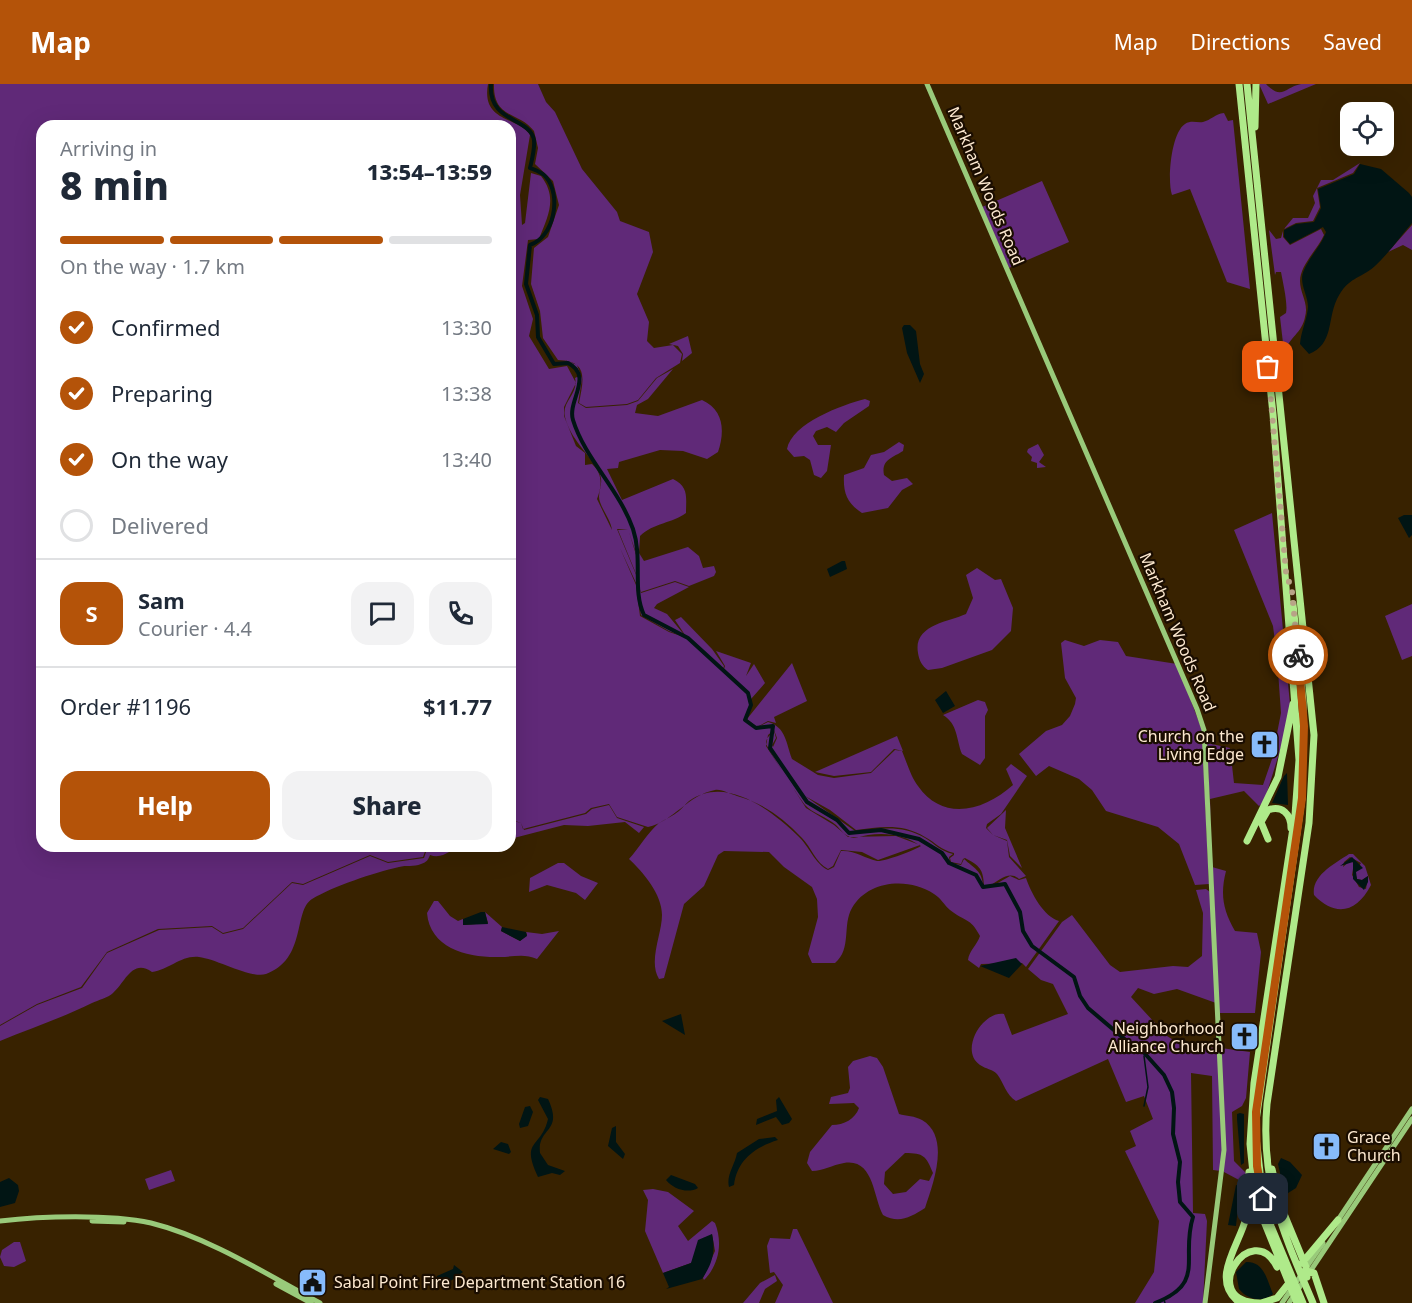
<!DOCTYPE html>
<html lang="en">
<head>
<meta charset="utf-8">
<style>
	body { margin:0; font-family:"Noto Sans",sans-serif; background:#f2f2f3; color:#1f2937; height:100vh; display:flex; flex-direction:column; font-size:22px; white-space:nowrap }
	* { box-sizing:border-box; margin:0 }
	p { font-size:20px; color:#747a83 }
	.icon { flex:none; width:33px; height:33px; fill:none; stroke:currentColor; stroke-width:2; stroke-linecap:round; stroke-linejoin:round }
	.map { position:relative; flex:1; overflow:hidden }
	.sheet { position:absolute; left:36px; top:36px; width:480px; height:732px; display:flex; flex-direction:column; background:#fff; border-radius:18px; box-shadow:0 6px 24px #0002 }
	.sheet>* { flex:none }
	.buttons { position:absolute; left:1340px; top:18px; display:grid; gap:12px }
	.buttons a { display:grid; place-items:center; width:54px; height:54px; border-radius:12px; background:#fff; box-shadow:0 6px 24px #0002; font-size:30px }
	.pin { position:absolute; display:grid; place-items:center; width:51px; height:51px; color:#fff; margin:-26px; border-radius:12px; box-shadow:0 3px 9px #0006 }
	.courier { position:absolute; display:grid; place-items:center; width:60px; height:60px; margin:-30px; border:4px solid #b45309; border-radius:50%; background:#fff; color:#222; box-shadow:0 2px 8px #0007 }
	.overview em { font-style:normal; font-weight:800 }
	.overview div { display:flex; flex-direction:column-reverse }
	.overview { display:flex; align-items:center; justify-content:space-between; height:102px; padding:0 24px }
	h1 { font-size:39px; font-weight:800; line-height:45px }
	.bar { display:grid; grid-template-columns:repeat(4,1fr); gap:9px 6px; align-content:center; height:72px; padding:0 24px }
	.bar i { height:8px; border-radius:4px; background:#e0e1e3 }
	.bar .active { background:#b45309 }
	.bar p { grid-column:span 4 }
	.line { display:flex; align-items:center; gap:15px; padding:0 24px; border-top:2px solid #e0e1e3 }
	.line div { flex:1 }
	.round { display:grid; place-items:center; flex:none; width:63px; height:63px; border-radius:18px; background:#f2f2f3 }
	ol { padding:0 24px; list-style:none }
	li { display:flex; align-items:center; gap:18px; height:66px }
	li p { margin-inline-start:auto }
	li .icon { padding:6px; border-radius:50%; background:#b45309; color:#fff; stroke-width:4 }
	li:last-child { color:#747a83 }
	li i { width:33px; height:33px; border:3px solid #e0e1e3; border-radius:50% }
	.primary-button { display:flex; gap:12px; margin-top:auto; padding:12px 24px }
	.primary-button a { flex:1; height:69px; border-radius:18px; background:#b45309; color:#fff; font-size:24px; font-weight:800; line-height:69px; text-align:center }
	.primary-button a+a { background:#f2f2f3; color:#1f2937 }
	header { display:flex; align-items:center; gap:36px; box-sizing:border-box; height:84px; padding:0 30px; background:#b45309; color:#fff }
	header strong { font-size:28px }
	nav { display:flex; gap:33px; margin-inline-start:auto; font-size:21px }
	.map>svg:first-child { display:block }
	.green { fill:#602978; fill-rule:evenodd }
	.water { fill:#011514 }
	.lines { fill:none; stroke-linecap:round; stroke-linejoin:round }
	.stream { stroke:#011514; stroke-width:1.5 }
	.river { stroke:#011514; stroke-width:4 }
	.major { stroke:#99ca7a; stroke-width:5 }
	.highway { stroke:#afea8a; stroke-width:7 }
	.done { stroke:#b8a387; stroke-width:6; stroke-dasharray:0 10.8 }
	.route { stroke:#b45309; stroke-width:8 }
	.labels { text-anchor:middle; dominant-baseline:central; stroke-width:4.5; stroke-linejoin:round; paint-order:stroke }
	.street-label { font-size:16px; fill:#fde9d0; stroke:#1a0d00 }
	.poi-label { font-size:16px; fill:#fde9d0; stroke:#1a0d00; text-anchor:end }
</style>
</head>
<body>
<header>
<strong>Map</strong>
<nav><a>Map</a><a>Directions</a><a>Saved</a></nav>
</header>
<div class="map">
<svg width="1412" height="1219" viewBox="0 0 1412 1219">
	<rect width="100%" height="100%" fill="#382200"/>
	<path class="green" d="M 0,0 L 488,0 C 481,39 518,32 530,51 L 520,111 L 522,141 L 525,139 L 531,89 L 541,92 C 558,114 548,132 539,155 L 528,156 L 522,202 L 533,235 L 529,252 L 549,285 L 567,282 L 576,299 L 564,323 L 564,332 L 576,362 L 585,369 L 585,381 L 592,380 C 603,390 602,402 597,415 L 612,446 C 611,437 603,427 600,418 C 596,407 606,400 598,386 C 587,367 571,356 565,333 C 561,318 579,310 575,294 L 579,292 L 576,285 L 565,276 L 577,281 L 582,295 L 578,319 L 586,324 L 627,321 L 638,317 L 657,294 L 673,285 L 648,315 L 637,321 L 635,329 L 658,332 L 702,316 C 724,326 725,347 718,368 L 707,375 L 683,367 L 660,366 L 619,378 L 618,384 L 607,385 L 622,416 L 673,395 C 689,403 686,413 686,429 C 673,439 653,439 640,452 L 639,469 L 644,477 L 688,463 L 699,472 L 703,484 L 714,482 L 716,488 L 714,492 L 689,502 L 675,497 L 641,508 L 639,503 L 641,509 L 675,498 L 689,503 L 657,520 L 654,524 L 667,530 L 686,553 L 669,547 L 641,531 L 637,501 L 620,464 L 636,501 L 640,532 L 669,548 L 687,554 L 675,536 L 681,533 L 712,565 L 724,582 L 723,585 L 748,609 L 724,585 L 725,582 L 716,567 L 751,579 L 746,592 L 754,580 L 765,599 L 751,615 L 748,610 L 751,621 L 745,635 L 756,644 L 768,638 C 786,643 786,659 792,675 L 818,691 L 834,694 L 871,689 L 895,666 L 902,667 C 907,679 911,693 918,702 C 943,738 984,727 1013,701 L 1006,685 L 1011,680 L 1027,692 L 1001,730 L 987,740 L 986,744 L 993,751 L 1007,757 L 1009,773 L 1026,792 L 1019,795 C 1009,786 999,797 989,802 L 984,801 C 983,785 980,782 965,774 L 963,775 L 961,780 L 951,778 L 950,774 L 954,771 L 954,769 C 941,766 936,759 925,753 C 902,739 880,743 856,746 L 830,726 L 805,712 L 855,747 C 880,745 902,740 925,754 C 935,760 940,767 953,770 L 949,773 L 950,779 L 961,781 L 964,775 C 974,784 982,787 983,801 C 992,805 1002,796 1010,792 L 1019,796 L 1026,794 C 1031,809 1044,833 1059,837 L 1026,883 L 1022,879 L 981,880 L 979,884 L 968,876 C 969,867 977,861 980,852 C 970,833 965,838 950,826 C 944,821 941,814 934,810 C 909,793 868,796 852,824 C 842,841 852,865 835,879 L 812,879 L 808,870 L 818,833 L 817,815 L 812,803 L 784,783 L 769,768 L 724,767 L 718,771 L 704,802 L 684,820 L 664,894 L 659,895 C 648,877 662,850 662,831 C 662,810 643,788 629,775 C 639,764 648,748 659,739 C 665,735 673,732 679,727 C 683,724 685,720 689,717 C 726,691 771,726 798,752 C 809,762 815,780 828,786 L 834,783 L 841,767 C 855,766 864,774 877,777 C 884,778 915,766 921,762 C 905,751 887,748 868,751 C 862,752 855,755 850,753 C 844,751 840,745 836,741 C 827,733 812,729 805,721 C 800,715 766,663 766,659 C 766,654 771,650 774,647 L 776,654 L 772,661 L 773,663 L 777,654 L 774,646 L 768,651 L 766,662 L 806,724 L 834,741 L 848,753 L 896,752 L 920,761 L 878,776 L 862,768 L 841,766 L 833,782 L 828,785 C 816,779 811,763 802,754 C 783,734 763,719 737,712 C 730,710 722,705 715,706 C 688,711 674,737 648,743 L 617,733 L 609,720 L 591,724 L 585,729 L 523,745 L 521,739 L 510,735 L 510,42 L 42,42 L 42,762 L 427,762 L 423,773 L 388,778 L 370,771 L 303,800 L 292,798 L 243,844 L 223,849 L 212,842 L 158,845 L 107,868 L 81,903 L 37,920 L 0,941 ZM 617,445 L 628,445 C 633,462 641,475 637,493 Z
		M 494,0 L 538,0 L 546,18 L 555,28 L 582,85 L 617,128 L 620,137 L 649,148 L 653,168 L 637,210 L 649,238 L 647,257 L 654,264 L 673,261 L 682,270 L 680,279 L 656,294 L 638,316 L 627,320 L 586,323 L 579,319 C 584,294 588,277 558,276 L 543,254 L 540,227 L 531,200 L 534,164 L 548,153 L 559,121 L 553,97 L 535,80 L 538,64 L 534,47 C 519,27 493,35 494,0 Z
		M 1259,0 L 1266,0 C 1282,17 1285,3 1301,0 C 1306,0 1312,0 1316,0 L 1268,20 Z
		M 1224,29 L 1228,37 L 1233,36 L 1250,205 L 1227,198 L 1190,105 L 1172,111 C 1167,97 1171,49 1185,40 C 1191,36 1197,39 1203,38 C 1211,36 1215,30 1224,29 Z
		M 1360,79 L 1353,89 L 1317,104 L 1320,123 L 1313,137 L 1296,139 L 1284,145 L 1293,134 L 1308,134 L 1315,119 L 1313,112 L 1321,96 L 1333,96 Z
		M 1042,97 L 1069,158 L 1009,184 L 982,123 Z
		M 1412,141 L 1412,166 L 1403,161 L 1388,168 Z
		M 1321,145 L 1324,151 C 1318,165 1300,181 1300,197 C 1300,210 1309,219 1305,233 C 1302,249 1289,254 1284,268 L 1280,233 L 1286,229 C 1288,220 1283,199 1281,188 L 1276,188 L 1275,191 L 1269,146 L 1276,155 L 1281,154 L 1283,147 L 1283,153 L 1290,161 Z
		M 688,252 L 692,269 L 682,277 L 683,270 L 678,262 L 669,260 Z
		M 865,315 L 870,317 L 869,322 L 844,339 L 836,348 L 827,343 L 816,347 L 813,352 L 818,361 L 831,361 L 827,387 L 821,394 L 814,391 L 810,376 L 804,372 L 794,373 L 787,365 C 792,339 842,321 865,315 Z
		M 899,358 L 904,361 L 903,367 C 892,374 881,376 884,391 L 892,397 L 907,394 L 913,400 L 902,406 L 888,424 L 862,429 C 847,419 843,409 844,391 L 864,384 L 871,371 L 884,368 Z
		M 1038,360 L 1044,371 L 1039,378 L 1046,383 L 1037,384 L 1037,379 L 1031,377 L 1032,373 L 1027,368 L 1028,365 Z
		M 1272,429 L 1291,631 L 1264,718 L 1259,722 L 1244,707 L 1210,715 L 1212,783 L 1226,787 C 1220,810 1223,827 1235,847 L 1257,849 L 1261,868 L 1255,929 L 1219,929 L 1207,659 L 1230,664 L 1234,699 L 1263,701 L 1272,675 L 1281,629 L 1277,573 L 1273,542 L 1234,446 Z
		M 628,445 L 637,474 L 637,492 L 618,446 Z
		M 977,484 L 995,496 L 1001,495 L 1013,524 L 1011,547 L 992,566 L 942,584 L 928,586 C 922,582 919,576 918,569 C 913,541 948,538 966,530 L 973,514 L 966,491 Z
		M 1412,520 L 1412,572 L 1402,576 L 1385,532 Z
		M 1065,556 L 1084,562 L 1100,556 L 1118,558 L 1126,572 L 1177,580 L 1202,646 L 1209,800 L 1195,801 L 1179,760 L 1158,743 L 1106,727 L 1092,706 L 1079,695 L 1049,682 L 1036,692 L 1019,670 L 1046,647 L 1062,641 L 1070,632 L 1075,620 L 1076,614 L 1065,594 L 1061,559 Z
		M 792,579 L 807,617 L 774,633 L 776,639 L 768,637 L 757,643 L 747,635 Z
		M 978,616 L 985,618 L 988,626 L 985,632 L 985,674 L 980,681 L 962,670 C 956,655 958,640 943,631 Z
		M 897,652 L 903,667 L 894,665 L 871,688 L 834,692 L 815,688 Z
		M 609,721 L 617,734 L 644,743 L 639,749 L 625,738 L 588,742 L 564,741 L 510,755 L 510,736 L 521,739 L 524,746 L 586,730 L 592,725 Z
		M 1006,726 L 1005,744 L 1022,784 L 1010,772 L 1007,756 L 993,751 L 987,744 Z
		M 428,762 L 486,762 C 474,766 474,766 463,764 C 451,763 444,776 430,771 C 428,776 427,778 421,780 C 414,783 406,781 399,783 C 373,789 334,802 312,815 C 293,827 307,875 266,890 C 251,895 217,875 199,873 C 181,871 169,886 152,888 C 132,874 125,899 113,909 C 108,914 98,916 92,919 C 62,934 31,944 0,957 L 0,942 L 37,921 L 82,904 L 107,869 L 159,846 L 212,843 L 223,850 L 243,845 L 292,799 L 303,801 L 370,772 L 388,779 L 424,774 Z
		M 1349,770 L 1353,770 L 1365,782 L 1371,801 C 1357,828 1336,834 1314,811 C 1311,791 1336,779 1349,770 ZM 1350,773 L 1361,779 L 1355,789 L 1357,795 L 1362,796 L 1368,792 L 1366,805 L 1359,803 L 1352,791 L 1354,779 L 1350,777 L 1343,783 L 1344,778 Z
		M 558,779 L 564,779 L 581,792 L 598,799 L 585,816 L 576,809 L 547,801 L 529,808 L 530,794 Z
		M 1196,806 L 1206,805 L 1210,808 L 1216,919 L 1177,905 L 1154,910 L 1138,904 L 1131,913 L 1167,952 L 1183,962 L 1218,964 L 1223,1066 L 1221,1087 L 1213,1086 L 1212,992 L 1191,989 L 1193,1129 L 1205,1130 L 1207,1137 L 1203,1219 L 1135,1219 L 1154,1188 L 1159,1137 L 1125,1067 L 1136,1062 L 1130,1047 L 1153,1035 L 1144,1012 L 1126,1018 L 1108,975 L 1016,1017 C 1006,1011 1004,999 997,990 C 992,985 986,985 980,981 C 965,971 973,949 983,939 C 989,933 996,929 1004,930 L 1012,951 L 1068,930 L 1053,900 L 1041,896 L 1028,885 L 1062,838 L 1072,831 L 1110,881 L 1120,888 L 1173,882 L 1188,883 L 1202,872 L 1203,829 Z
		M 434,817 L 438,817 L 450,832 L 458,837 L 463,835 L 464,841 L 488,839 L 485,828 L 502,843 L 501,847 L 520,857 L 527,851 L 526,848 L 542,850 L 559,847 L 537,875 C 524,869 513,873 500,873 C 469,874 430,865 427,829 Z
		M 1221,964 L 1250,968 L 1246,1014 L 1242,1022 L 1232,1028 L 1234,1077 L 1247,1090 L 1247,1094 L 1239,1096 L 1224,1088 Z
		M 870,972 L 877,974 L 883,983 L 899,1030 C 906,1032 915,1032 922,1036 C 951,1053 933,1100 925,1124 C 911,1133 899,1140 883,1131 C 873,1113 874,1074 844,1079 C 832,1081 823,1087 812,1087 L 807,1079 L 810,1068 L 832,1041 C 844,1041 855,1035 859,1024 L 854,1019 L 829,1020 L 831,1013 L 848,1009 L 850,1004 L 848,983 L 853,977 ZM 905,1069 C 924,1069 926,1072 933,1089 L 929,1097 L 920,1095 L 906,1108 L 893,1110 L 884,1100 L 885,1088 Z
		M 171,1086 L 175,1097 L 149,1106 L 145,1095 Z
		M 653,1105 L 668,1108 L 694,1127 L 678,1142 L 688,1157 L 712,1137 L 715,1139 C 723,1159 719,1181 704,1196 L 703,1194 L 715,1167 L 712,1150 L 691,1179 L 663,1189 L 645,1147 L 648,1116 L 643,1106 Z
		M 793,1145 L 797,1145 L 833,1219 L 775,1219 L 783,1201 L 774,1188 L 770,1189 L 767,1162 L 770,1154 L 790,1155 Z
		M 14,1158 L 20,1158 L 26,1177 L 14,1183 L 4,1182 L 0,1173 L 2,1166 Z
		M 775,1191 L 777,1197 L 765,1205 L 759,1219 L 743,1219 L 760,1199 Z"/>
	<path class="water" d="M 1360,80 L 1381,85 L 1409,109 L 1412,113 L 1412,139 C 1400,153 1388,170 1375,182 C 1359,196 1349,192 1337,215 C 1327,236 1334,260 1309,270 L 1300,260 C 1301,247 1307,236 1308,223 C 1308,210 1298,199 1304,186 C 1310,172 1321,162 1326,148 L 1323,143 L 1290,160 L 1284,153 L 1284,146 L 1296,140 L 1314,138 L 1321,124 L 1318,105 L 1354,90 Z
		M 904,241 L 910,241 L 916,247 L 920,280 L 924,290 L 920,299 L 907,269 L 902,244 Z
		M 1404,431 L 1412,431 L 1412,451 L 1409,454 L 1398,434 Z
		M 842,477 L 845,477 L 847,485 L 830,493 L 827,485 Z
		M 946,607 L 955,622 L 943,629 L 935,616 Z
		M 1287,689 L 1288,721 L 1272,719 L 1284,692 Z
		M 1352,773 L 1363,784 L 1356,788 L 1357,795 L 1362,796 L 1368,792 L 1368,798 L 1364,806 L 1353,795 L 1353,778 L 1340,782 Z
		M 481,828 L 485,828 L 488,840 L 463,841 L 463,835 Z
		M 502,843 L 526,848 L 527,852 L 520,857 L 501,847 Z
		M 1016,874 L 1022,880 L 1009,894 L 980,882 Z
		M 681,930 L 685,951 L 662,937 Z
		M 540,1013 L 548,1015 C 564,1049 537,1043 540,1069 L 548,1081 L 565,1087 L 560,1091 L 552,1089 L 538,1093 C 520,1055 541,1065 548,1035 L 538,1016 Z
		M 779,1013 L 792,1035 L 789,1039 L 782,1041 L 776,1033 L 756,1041 L 757,1035 L 777,1027 L 776,1016 Z
		M 530,1022 L 533,1028 L 528,1042 L 520,1044 L 519,1040 L 525,1023 Z
		M 1240,1029 L 1244,1030 L 1244,1079 L 1241,1081 L 1237,1035 L 1237,1030 Z
		M 616,1042 L 616,1058 L 625,1070 L 623,1075 L 608,1062 L 612,1044 Z
		M 775,1053 L 778,1056 C 755,1063 737,1076 734,1101 L 729,1103 C 726,1091 735,1081 737,1069 L 759,1055 Z
		M 501,1058 L 508,1060 L 511,1068 L 509,1070 L 493,1065 Z
		M 1281,1074 L 1290,1078 L 1302,1091 L 1296,1104 L 1285,1111 L 1278,1080 Z
		M 671,1091 L 695,1100 L 698,1104 C 688,1110 673,1105 666,1096 Z
		M 9,1094 L 18,1101 L 19,1107 L 15,1119 L 0,1123 L 0,1098 Z
		M 1236,1101 L 1240,1102 L 1236,1142 L 1228,1141 Z
		M 712,1150 C 716,1168 712,1180 702,1195 L 666,1205 L 669,1203 L 663,1189 L 691,1179 L 698,1156 Z
		M 1246,1178 C 1264,1177 1267,1196 1273,1210 C 1262,1219 1248,1216 1239,1205 L 1236,1188 Z
		M 454,1181 L 463,1188 L 448,1199 L 437,1195 L 437,1192 L 453,1185 Z"/>
	<g class="lines">
		<path class="stream" d="M 1144,1022 L 1148,1003 L 1144,972
			M 1164,1216 L 1165,1219"/>
		<path class="river" d="M 491,0 C 488,39 530,33 534,56 C 535,65 532,75 530,84 C 535,86 542,88 546,93 C 562,112 554,153 530,161 L 526,200 L 537,231 L 538,253 L 554,280 L 568,279 C 594,292 567,317 573,336 C 585,375 619,405 633,445 C 643,475 632,506 644,531 L 688,554 L 748,609 L 751,621 L 745,636 L 756,644 L 773,642 L 770,664 L 807,718 L 837,736 L 849,749 L 881,746 L 919,755 L 942,769 L 949,779 L 976,791 L 983,803 L 1005,800 L 1020,828 L 1023,847 L 1032,862 L 1074,893 L 1080,912 L 1088,924 L 1128,958 L 1139,963 L 1164,991 L 1172,1008 L 1174,1024 L 1173,1050 L 1180,1078 L 1178,1098 L 1180,1118 L 1193,1133 C 1180,1174 1207,1199 1155,1219"/>
		<path class="major" d="M 927,0 L 1197,625 L 1204,646 L 1224,1066 L 1205,1219
			M 0,1137 C 41,1132 110,1130 151,1139 C 208,1153 268,1191 320,1219
			M 92,1137 L 124,1138
			M 1336,1139 L 1412,1025
			M 276,1200 L 311,1219
			M 1282,1219 L 1323,1159
			M 1289,1219 L 1412,1035"/>
		<path class="highway" d="M 1239,0 L 1273,330 L 1299,676 L 1295,731 L 1254,999 L 1250,1060 L 1254,1099 L 1261,1130 L 1297,1219
			M 1247,0 L 1314,651 L 1309,739 L 1267,1020 C 1260,1099 1283,1148 1313,1219
			M 1255,43 L 1256,0
			M 1293,520 L 1303,618 L 1302,714 L 1255,1044 L 1263,1115 L 1271,1142 L 1303,1219
			M 1268,755 L 1261,738 L 1268,726 C 1282,721 1291,730 1291,744
			M 1247,757 L 1278,693 L 1293,620
			M 1272,1085 L 1280,1120 L 1306,1183 L 1307,1193
			M 1302,1179 L 1338,1136
			M 1305,1187 L 1314,1189 L 1324,1219
			M 1240,1219 C 1209,1196 1239,1162 1246,1134 C 1250,1119 1249,1103 1249,1088
			M 1259,1219 C 1195,1217 1252,1132 1277,1183
			M 1261,1219 L 1277,1214 L 1289,1199"/>
	</g>
	<g class="lines">
		<path class="done" d="M 1268,283 L 1286,488 L 1292,508 L 1298,571"/>
		<path class="route" d="M 1263,1115 L 1257,1082 L 1256,1028 L 1302,714 L 1304,642 L 1298,571"/>
	</g>
	<defs>
		<symbol id="church-square" viewBox="-11 -11 22 22"><rect x="-9" y="-9" width="18" height="18" rx="4" fill="#87bbfb" stroke="#1a0d00"/><path d="M-1.2-6h2.4v3.5h3.3v2.4h-3.3V6h-2.4V-.1h-3.3v-2.4h3.3Z" fill="#111"/></symbol>
		<symbol id="civic-square" viewBox="-11 -11 22 22"><rect x="-9" y="-9" width="18" height="18" rx="4" fill="#87bbfb" stroke="#1a0d00"/><path d="M-.6-6.5H3V-4.5H.6V-3L4-1V1h2V6H-6V1h2V-1L-.6-3ZM-1.2 2.5V6h2.4V2.5Z" fill="#111"/></symbol>
	</defs>
	<g fill-rule="evenodd">
		<use href="#church-square" x="1248" y="644" width="33" height="33"/>
		<use href="#church-square" x="1228" y="936" width="33" height="33"/>
		<use href="#church-square" x="1310" y="1046" width="33" height="33"/>
		<use href="#civic-square" x="296" y="1182" width="33" height="33"/>
	</g>
	<g class="labels">
		<g class="street-label">
			<text transform="translate(986 102) rotate(67)">Markham Woods Road</text>
			<text transform="translate(1178 548) rotate(67)">Markham Woods Road</text>
		</g>
		<g class="poi-label">
			<text x="1244" y="652">Church on the<tspan x="1244" dy="18">Living Edge</tspan></text>
			<text x="1224" y="944">Neighborhood<tspan x="1224" dy="18">Alliance Church</tspan></text>
			<text x="1347" y="1053" text-anchor="start">Grace<tspan x="1347" dy="18">Church</tspan></text>
			<text x="334" y="1198" text-anchor="start">Sabal Point Fire Department Station 16</text>
		</g>
	</g>
</svg>
<div class="buttons">
<a><svg class="icon" aria-label="locate" viewBox="0 0 24 24"><circle cx="12" cy="12" r="6"/><path d="M12 2v4M12 18v4M2 12h4M18 12h4"/></svg></a>
</div>
<div class="pin" style="left:1268px;top:283px;background:#ea580c"><svg class="icon" aria-label="bag" viewBox="0 0 24 24"><path d="M5 8h14l-1 12H6zM9 8a3 3 0 0 1 6 0"/></svg></div>
<div class="pin" style="left:1263px;top:1115px;background:#1f2937"><svg class="icon" aria-label="home" viewBox="0 0 24 24"><path d="M3 11l9-7 9 7M6 9v11h12V9"/></svg></div>
<div class="courier" style="left:1298px;top:571px"><svg class="icon" aria-label="bike" viewBox="0 0 24 24"><circle cx="6" cy="16" r="4"/><circle cx="18" cy="16" r="4"/><path d="M6 16l4-8h5l3 8M10 8l3 8H6M13 5h3"/></svg></div>
<section class="sheet">
<div class="overview"><div><h1>8 min</h1><p>Arriving in</p></div><em>13:54–13:59</em></div>
<div class="bar"><i class="active"></i><i class="active"></i><i class="active"></i><i></i><p>On the way · 1.7 km</p></div>
<ol>
<li><svg class="icon" aria-label="check" viewBox="0 0 24 24"><path d="M5 12l5 5 9-10"/></svg>Confirmed<p>13:30</p></li>
<li><svg class="icon" aria-label="check" viewBox="0 0 24 24"><path d="M5 12l5 5 9-10"/></svg>Preparing<p>13:38</p></li>
<li><svg class="icon" aria-label="check" viewBox="0 0 24 24"><path d="M5 12l5 5 9-10"/></svg>On the way<p>13:40</p></li>
<li><i></i>Delivered</li>
</ol>
<div class="line" style="height:108px"><b class="round" style="background:#b45309;color:#fff">S</b><div><b>Sam</b><p>Courier · 4.4</p></div><a class="round"><svg class="icon" aria-label="chat" viewBox="0 0 24 24"><path d="M4 5h16v11H9l-5 4z"/></svg></a><a class="round"><svg class="icon" aria-label="phone" viewBox="0 0 24 24"><path d="M5 4h4l2 5-3 2q2 4 5 5l2-3 5 2v4C11 20 4 13 5 4z"/></svg></a></div>
<div class="line" style="height:78px"><div>Order #1196</div><b>$11.77</b></div>
<div class="primary-button"><a>Help</a><a>Share</a></div>
</section>
</div>
</body>
</html>
